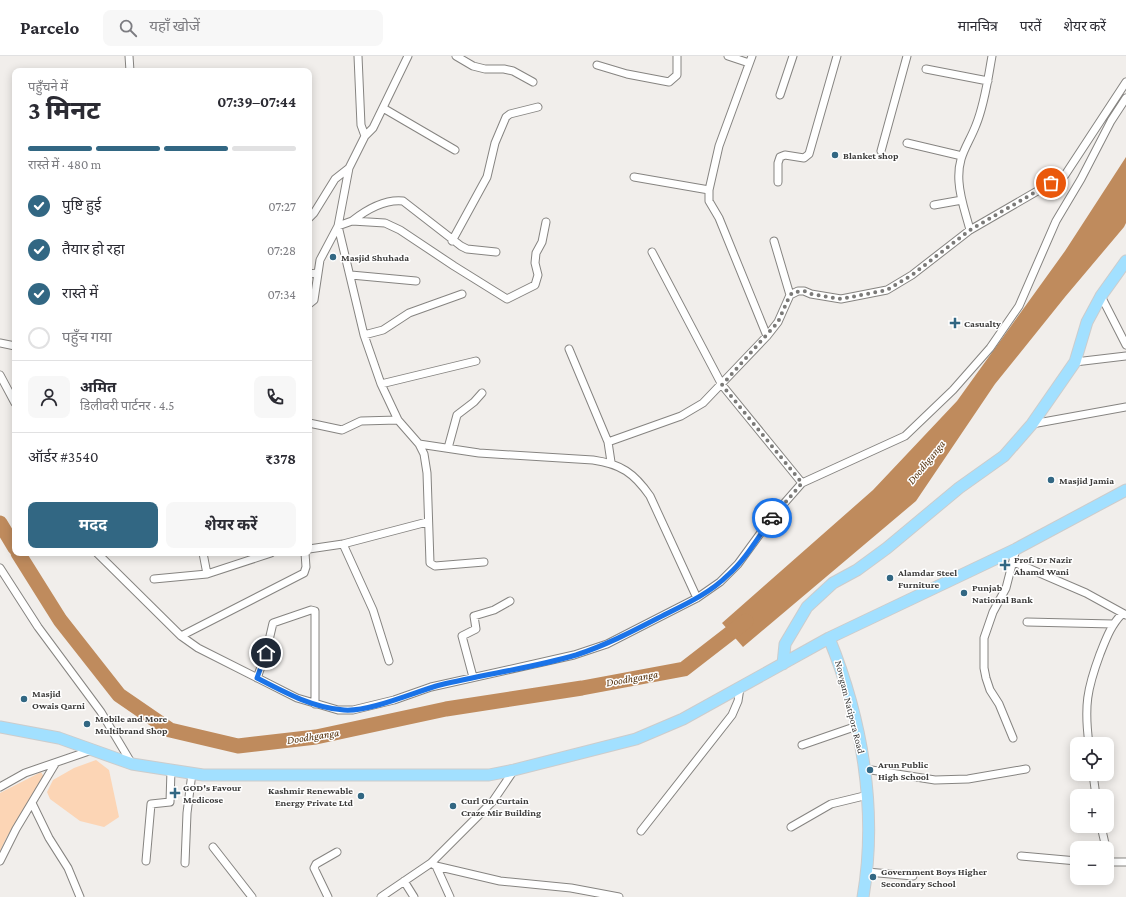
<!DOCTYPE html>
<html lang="hi">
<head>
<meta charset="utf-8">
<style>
	body { margin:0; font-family:"Crimson Pro","Noto Sans Devanagari",serif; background:#f7f7f7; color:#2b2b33; height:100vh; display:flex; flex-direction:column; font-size:15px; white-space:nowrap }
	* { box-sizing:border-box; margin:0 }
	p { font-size:13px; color:#7c7c81 }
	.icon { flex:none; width:22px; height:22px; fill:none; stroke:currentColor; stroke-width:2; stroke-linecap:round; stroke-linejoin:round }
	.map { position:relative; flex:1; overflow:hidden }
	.details { position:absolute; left:12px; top:12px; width:300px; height:488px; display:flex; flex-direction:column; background:#fff; border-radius:8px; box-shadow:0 2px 10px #0003 }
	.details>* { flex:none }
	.fabs { position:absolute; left:1070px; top:681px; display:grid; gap:8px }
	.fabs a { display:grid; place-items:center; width:44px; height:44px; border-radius:8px; background:#fff; box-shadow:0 2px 10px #0003; font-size:20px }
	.pin { position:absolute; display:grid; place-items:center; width:34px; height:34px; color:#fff; margin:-17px; border:2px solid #fff; border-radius:50%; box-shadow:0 1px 4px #0007 }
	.courier { position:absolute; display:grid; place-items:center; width:40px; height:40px; margin:-20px; border:3px solid #1a73e8; border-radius:50%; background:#fff; color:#222; box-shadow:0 1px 5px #0007 }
	.overview em { font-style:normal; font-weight:700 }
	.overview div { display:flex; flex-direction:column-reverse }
	.overview { display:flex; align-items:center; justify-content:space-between; height:68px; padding:0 16px }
	h1 { font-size:26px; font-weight:700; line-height:30px }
	.bar { display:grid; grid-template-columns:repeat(4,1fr); gap:6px 4px; align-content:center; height:48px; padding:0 16px }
	.bar i { height:5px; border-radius:3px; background:#e1e1e2 }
	.bar .on { background:#326783 }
	.bar p { grid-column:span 4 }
	.line { display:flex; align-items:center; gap:10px; padding:0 16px; border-top:1px solid #e1e1e2 }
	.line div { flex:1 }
	.round { display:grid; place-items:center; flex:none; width:42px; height:42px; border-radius:8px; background:#f7f7f7 }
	ol { padding:0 16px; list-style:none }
	li { display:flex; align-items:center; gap:12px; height:44px }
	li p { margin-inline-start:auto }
	li .icon { padding:4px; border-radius:50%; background:#326783; color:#fff; stroke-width:4 }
	li:last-child { color:#7c7c81 }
	li i { width:22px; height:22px; border:2px solid #e1e1e2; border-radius:50% }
	.button { display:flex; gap:8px; margin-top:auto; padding:8px 16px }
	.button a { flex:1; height:46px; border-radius:8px; background:#326783; color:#fff; font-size:16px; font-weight:700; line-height:46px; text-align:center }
	.button a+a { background:#f7f7f7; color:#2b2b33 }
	header { display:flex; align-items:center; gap:24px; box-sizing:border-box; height:56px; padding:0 20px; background:#fff; border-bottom:1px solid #e1e1e2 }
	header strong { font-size:19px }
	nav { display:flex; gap:22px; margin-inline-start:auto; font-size:14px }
	.search { width:280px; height:36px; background:#f7f7f7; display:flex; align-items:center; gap:10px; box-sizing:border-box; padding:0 14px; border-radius:8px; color:#7c7c81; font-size:15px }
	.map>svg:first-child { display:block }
	.green { fill:#fcd5b5 }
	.water { fill:#bf8b5d }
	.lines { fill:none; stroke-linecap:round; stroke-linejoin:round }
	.river { stroke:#bf8b5d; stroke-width:15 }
	.minor-casing { stroke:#868481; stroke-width:9 }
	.primary-casing { stroke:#ccc; stroke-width:13 }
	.minor { stroke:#fff; stroke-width:7 }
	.primary { stroke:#a2e0ff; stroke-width:11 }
	.done { stroke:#7b7a78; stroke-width:4; stroke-dasharray:0 7.2 }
	.route { stroke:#1a73e8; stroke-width:5 }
	.poi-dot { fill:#326783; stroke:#fff; stroke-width:1.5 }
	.labels { text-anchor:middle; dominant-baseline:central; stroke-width:3; stroke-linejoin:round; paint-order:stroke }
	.poi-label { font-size:10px; font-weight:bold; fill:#3c3b3a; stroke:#fff; text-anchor:start }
	.street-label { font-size:10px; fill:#3c3b3a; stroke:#fff }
	.water-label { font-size:11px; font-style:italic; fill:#522e08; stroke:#fff }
</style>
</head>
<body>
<header>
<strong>Parcelo</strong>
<div class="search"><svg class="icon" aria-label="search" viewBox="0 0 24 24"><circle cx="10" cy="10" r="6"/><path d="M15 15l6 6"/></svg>यहाँ खोजें</div>
<nav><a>मानचित्र</a><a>परतें</a><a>शेयर करें</a></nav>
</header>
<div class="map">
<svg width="1126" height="841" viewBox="0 0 1126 841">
	<rect width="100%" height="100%" fill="#f1eeeb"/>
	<path class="green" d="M 96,704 L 109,714 L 119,761 L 104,771 L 80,765 L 50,743 L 47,736 L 53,724 L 74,712 Z
		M 41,716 L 44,721 C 32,748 10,769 0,796 L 0,737 Z"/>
	<path class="water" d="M 1126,101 L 1126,167 L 1124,171 L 1065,241 L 995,328 L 916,445 L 743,591 L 722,567 L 873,434 L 957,345 L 1065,195 Z"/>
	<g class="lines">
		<path class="river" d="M 0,467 L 15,492
			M 18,497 L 60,564 L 119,639 L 170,674 L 238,690 L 316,681 L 446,653 L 582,632 L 684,613 L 746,565"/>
		<defs>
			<path id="minor" d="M 129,0 L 130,15
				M 358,0 L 361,69 L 365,80 L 349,112 L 338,170 L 364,279 L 381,328 L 398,364 L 419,388 L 424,398 L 427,417 L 430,507 L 435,510 L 484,506
				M 456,0 L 473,10 L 485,13 L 504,13 L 513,15 L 533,26
				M 728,0 L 749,7
				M 752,0 L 719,90 L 709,134 L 709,145 L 719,162 L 767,280
				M 597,9 L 627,18 L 669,26 L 677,19 L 677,0
				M 926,13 L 988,25
				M 780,39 L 793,0
				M 383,52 L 455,94
				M 365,80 L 373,72 L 408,0
				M 907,87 L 962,100
				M 881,95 L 907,0
				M 634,121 L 709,134
				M 778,126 L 778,107 L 780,101 L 785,99 L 804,102 L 809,98 L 837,0
				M 934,149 L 962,144
				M 309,162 L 314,157 L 335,123 L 349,112
				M 352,165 C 366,154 384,143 403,145 L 461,190 L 467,193 L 496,196
				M 970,174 C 966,158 960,143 959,126 C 957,100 968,90 976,69 C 985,47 988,22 992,0
				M 452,185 L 487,121 L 495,87 L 506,61 L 510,58 L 538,51
				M 652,196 L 722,329 L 802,427
				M 309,218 L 317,217
				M 351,219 L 416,225
				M 790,239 L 798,235 L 804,235 L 811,238 L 841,243 L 887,234 L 912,219 L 970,174 L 1065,119 L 1126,26
				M 1101,240 L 1126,289
				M 309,248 L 314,244 L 320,204 L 338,170 L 352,165 L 385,167 L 400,174 L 454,210 L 507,243 L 535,229 L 538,219 L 535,207 L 536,197 L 542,186 L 546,166
				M 364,279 L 383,274 L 409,257 L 462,238
				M 0,287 L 15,290
				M 569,293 L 608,386
				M 1075,306 L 1126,300
				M 0,319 L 15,347
				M 381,328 L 476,305
				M 309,367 L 342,374 L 361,365 L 398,364
				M 1032,368 L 1126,351
				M 419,388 L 479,397 L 593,404 C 621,408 634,417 650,440 L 697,542
				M 448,392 L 457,359 L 474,346 L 482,337
				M 611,406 L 608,386 L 681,360 L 703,347 L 767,280 L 778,266 L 790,239 L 774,185
				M 343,488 L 373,554 L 389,605
				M 309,493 L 343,488 L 427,466
				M 97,497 L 181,580 L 198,592 L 297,642 L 338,654 L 353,654 L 394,644 L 431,631 L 574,599 L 607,588 L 697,542 L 720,526 L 738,508 L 773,460 L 802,427 L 905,380 L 953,334 L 990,292 L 1019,250 L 1056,165 L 1081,123 L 1111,65 L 1126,42
				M 203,497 L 207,518
				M 1014,506 L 1086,537 L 1126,559
				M 0,512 L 38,571 L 101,656 L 132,708
				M 154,523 L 207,518 L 271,497
				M 1027,566 L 1113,568
				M 181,580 L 304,517 L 306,511 L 305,497
				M 473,621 L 462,580 L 476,573 L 474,560 L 494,554 L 510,545
				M 257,622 L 266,597 L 273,567 L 311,554 L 315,555 L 315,648
				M 1013,682 L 999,648 L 990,634 L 986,622 L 984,612 L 984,582 L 993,556 L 1006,532 L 1016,493
				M 1089,688 C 1084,650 1087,633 1100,598 C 1106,583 1111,569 1122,558
				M 802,689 L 857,670
				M 865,713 L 935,724 L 968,723 L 1026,713
				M 1093,718 L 1096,740
				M 0,731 L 25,717 L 92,694
				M 32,747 L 49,782 L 68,812 L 80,841
				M 1101,770 L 1106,792
				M 791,771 L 831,748 L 868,739
				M 641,775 L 732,659 L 738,645 L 740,632
				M 213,791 L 252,841
				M 1021,800 L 1077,805
				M 0,805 L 16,773 L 55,708
				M 146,805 L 151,748 L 170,746 L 171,714
				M 1107,806 L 1126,806
				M 185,807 L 187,757 L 192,717
				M 431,807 L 436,810 L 500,825 L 571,832 L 619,841
				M 436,810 L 450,841
				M 867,816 L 913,820
				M 404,825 L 414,841
				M 328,841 L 314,812 L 316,808 L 337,796
				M 381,841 L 431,807 L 493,745 L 514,714"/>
			<path id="primary" d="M 829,582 C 862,663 878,754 863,841
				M 783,608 L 785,588 L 807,551 L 833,527 L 857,514 L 887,492 L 959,432 L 1004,400 L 1032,368 L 1075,306 L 1087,266 L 1101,240 L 1126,205
				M 0,671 L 59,682 L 132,708 L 203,719 L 489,719 L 514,714 L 636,683 L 683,663 L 829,582 L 1016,493 L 1126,434"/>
		</defs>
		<use href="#minor" class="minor-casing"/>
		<use href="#primary" class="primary-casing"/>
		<use href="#minor" class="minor"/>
		<use href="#primary" class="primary"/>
	</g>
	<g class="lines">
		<path class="done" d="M 772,462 L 802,427 L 722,329 L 778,266 L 790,239 L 794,236 L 804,235 L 811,238 L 841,243 L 887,234 L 912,219 L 970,174 L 1051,127"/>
		<path class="route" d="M 266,597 L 257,622 C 284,636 313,652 344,654 C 370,656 414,636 440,629 C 485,618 532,612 576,599 C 607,589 635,574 664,559 C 686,548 710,537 728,519 C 746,503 758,481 772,462"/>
	</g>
	<g class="poi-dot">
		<circle cx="835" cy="99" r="4"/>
		<circle cx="333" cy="201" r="4"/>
		<path d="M953 261h4v4h4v4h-4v4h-4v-4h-4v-4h4z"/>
		<circle cx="1051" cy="424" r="4"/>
		<path d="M1003 503h4v4h4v4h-4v4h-4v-4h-4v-4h4z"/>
		<circle cx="890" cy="522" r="4"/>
		<circle cx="964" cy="537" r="4"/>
		<circle cx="24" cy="643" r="4"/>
		<circle cx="87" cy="668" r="4"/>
		<circle cx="870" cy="714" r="4"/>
		<path d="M173 731h4v4h4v4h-4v4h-4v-4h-4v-4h4z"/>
		<circle cx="361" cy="740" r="4"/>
		<circle cx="453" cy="750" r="4"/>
		<circle cx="873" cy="821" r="4"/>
	</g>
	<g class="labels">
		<g class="poi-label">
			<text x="843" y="99">Blanket shop</text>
			<text x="341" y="201">Masjid Shuhada</text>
			<text x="964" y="267">Casualty</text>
			<text x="1059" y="424">Masjid Jamia</text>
			<text x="1014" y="503">Prof. Dr Nazir<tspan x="1014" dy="12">Ahamd Wani</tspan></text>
			<text x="898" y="516">Alamdar Steel<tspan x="898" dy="12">Furniture</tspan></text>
			<text x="972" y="531">Punjab<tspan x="972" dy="12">National Bank</tspan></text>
			<text x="32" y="637">Masjid<tspan x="32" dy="12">Owais Qarni</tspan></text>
			<text x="95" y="662">Mobile and More<tspan x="95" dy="12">Multibrand Shop</tspan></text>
			<text x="878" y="708">Arun Public<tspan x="878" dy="12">High School</tspan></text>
			<text x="183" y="731">GOD's Favour<tspan x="183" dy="12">Medicose</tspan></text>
			<text x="353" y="734" text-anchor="end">Kashmir Renewable<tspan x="353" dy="12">Energy Private Ltd</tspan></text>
			<text x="461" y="744">Curl On Curtain<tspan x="461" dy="12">Craze Mir Building</tspan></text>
			<text x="881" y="815">Government Boys Higher<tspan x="881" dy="12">Secondary School</tspan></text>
		</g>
		<g class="street-label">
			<text transform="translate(850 651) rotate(76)">Nowgam Natipora Road</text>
		</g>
		<g class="water-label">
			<text transform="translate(926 406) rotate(-51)">Doodhganga</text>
			<text transform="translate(632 622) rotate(-10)">Doodhganga</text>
			<text transform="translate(313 680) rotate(-9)">Doodhganga</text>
		</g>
	</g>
</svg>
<div class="fabs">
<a><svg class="icon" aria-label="locate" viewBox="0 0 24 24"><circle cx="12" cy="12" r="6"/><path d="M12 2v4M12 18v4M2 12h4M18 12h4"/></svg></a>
<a>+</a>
<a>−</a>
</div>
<div class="pin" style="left:1051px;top:127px;background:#ea580c"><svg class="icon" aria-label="bag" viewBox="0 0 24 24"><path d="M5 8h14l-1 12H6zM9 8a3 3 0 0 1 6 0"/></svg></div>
<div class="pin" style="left:266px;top:597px;background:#1f2937"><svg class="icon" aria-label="home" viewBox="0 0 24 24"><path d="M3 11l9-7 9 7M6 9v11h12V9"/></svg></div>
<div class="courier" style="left:772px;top:462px"><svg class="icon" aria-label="car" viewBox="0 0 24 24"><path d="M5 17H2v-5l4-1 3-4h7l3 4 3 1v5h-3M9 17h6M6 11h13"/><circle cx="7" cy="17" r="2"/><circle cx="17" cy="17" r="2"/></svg></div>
<section class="details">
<div class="overview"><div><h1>3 मिनट</h1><p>पहुँचने में</p></div><em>07:39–07:44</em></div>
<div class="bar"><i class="on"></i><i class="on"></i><i class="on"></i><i></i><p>रास्ते में · 480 m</p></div>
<ol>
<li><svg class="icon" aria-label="check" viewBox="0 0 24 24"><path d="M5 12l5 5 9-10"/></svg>पुष्टि हुई<p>07:27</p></li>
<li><svg class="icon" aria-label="check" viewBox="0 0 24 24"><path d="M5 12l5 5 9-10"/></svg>तैयार हो रहा<p>07:28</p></li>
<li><svg class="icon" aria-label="check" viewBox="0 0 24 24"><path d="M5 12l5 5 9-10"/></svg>रास्ते में<p>07:34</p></li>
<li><i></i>पहुँच गया</li>
</ol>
<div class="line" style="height:72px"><a class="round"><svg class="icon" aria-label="person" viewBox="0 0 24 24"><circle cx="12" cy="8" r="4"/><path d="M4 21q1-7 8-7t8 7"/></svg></a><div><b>अमित</b><p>डिलीवरी पार्टनर · 4.5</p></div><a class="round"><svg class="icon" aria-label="phone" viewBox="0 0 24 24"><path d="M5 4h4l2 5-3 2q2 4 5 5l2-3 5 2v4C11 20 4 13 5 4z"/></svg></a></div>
<div class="line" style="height:52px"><div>ऑर्डर #3540</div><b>₹378</b></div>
<div class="button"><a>मदद</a><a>शेयर करें</a></div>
</section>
</div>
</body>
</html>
